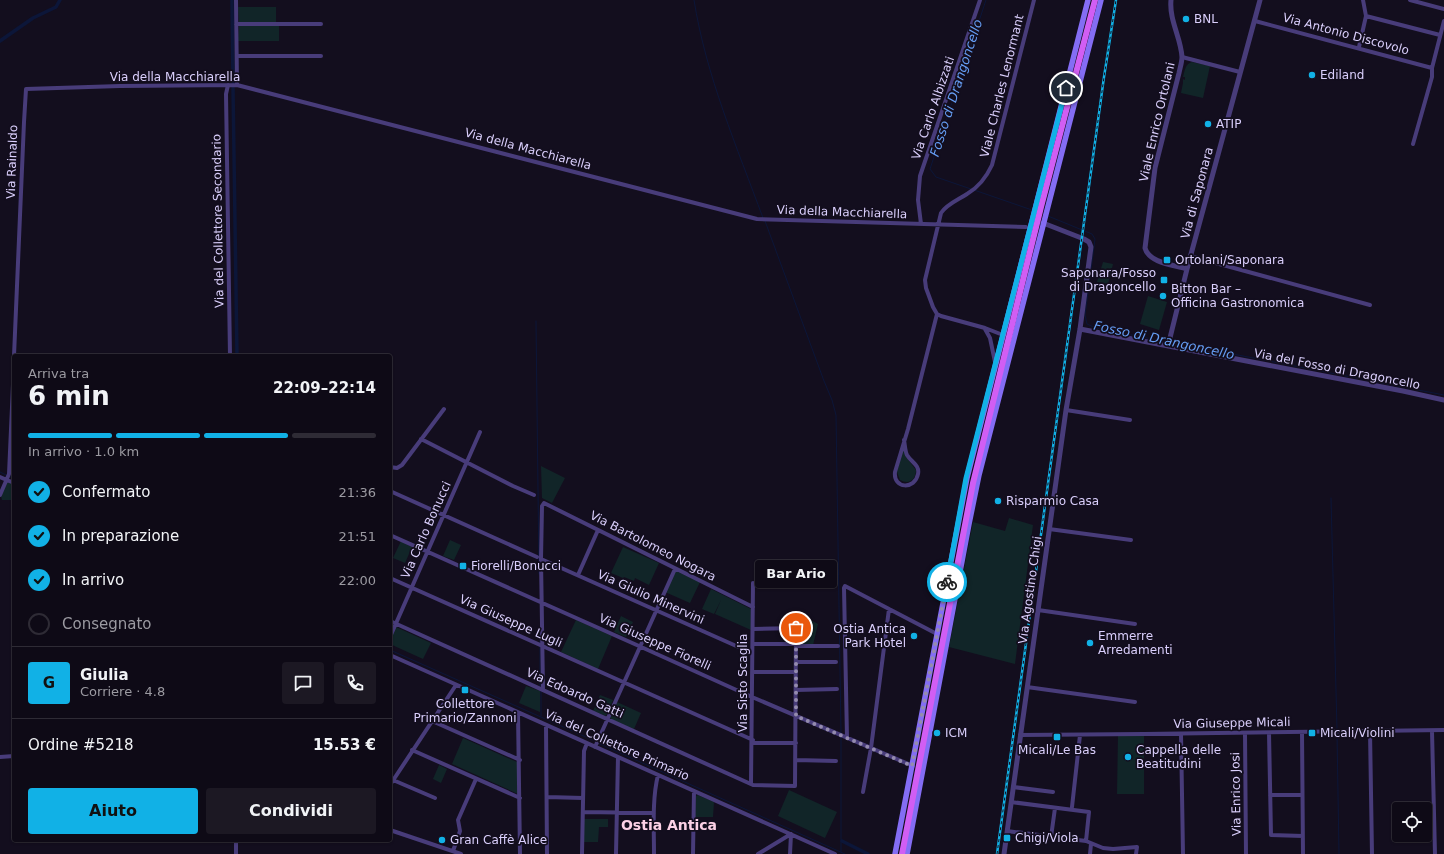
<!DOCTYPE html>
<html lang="it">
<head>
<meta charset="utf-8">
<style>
	body { margin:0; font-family:"DejaVu Sans",sans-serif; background:#1c1823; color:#f1f3f6; height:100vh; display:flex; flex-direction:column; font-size:15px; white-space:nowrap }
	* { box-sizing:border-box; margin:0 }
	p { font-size:13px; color:#9b9aa1 }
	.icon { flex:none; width:22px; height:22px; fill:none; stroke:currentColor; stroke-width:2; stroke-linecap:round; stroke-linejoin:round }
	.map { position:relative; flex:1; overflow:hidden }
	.drawer { position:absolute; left:12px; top:354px; width:380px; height:488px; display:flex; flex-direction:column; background:#0e0a16; border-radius:4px; box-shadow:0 1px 3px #0004,0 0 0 1px #2e2b35 }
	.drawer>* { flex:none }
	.tools { position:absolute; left:1392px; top:802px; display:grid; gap:8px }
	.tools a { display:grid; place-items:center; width:40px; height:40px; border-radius:4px; background:#0e0a16; box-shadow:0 1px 3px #0004,0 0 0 1px #2e2b35; font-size:20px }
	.pin { position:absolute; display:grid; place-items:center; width:34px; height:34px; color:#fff; margin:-17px; border:2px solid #fff; border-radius:50%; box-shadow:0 1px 4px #0007 }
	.courier { position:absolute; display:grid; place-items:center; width:40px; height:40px; margin:-20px; border:3px solid #11b1e6; border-radius:50%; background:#fff; color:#222; box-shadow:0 1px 5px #0007 }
	.bubble { position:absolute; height:28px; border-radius:4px; background:#0e0a16; box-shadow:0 1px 3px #0004,0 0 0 1px #2e2b35; font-size:13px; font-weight:800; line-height:28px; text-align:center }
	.overview em { font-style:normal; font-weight:800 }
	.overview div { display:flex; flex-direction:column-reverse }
	.overview { display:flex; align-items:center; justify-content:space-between; height:68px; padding:0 16px }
	h1 { font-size:26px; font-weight:800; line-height:30px }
	.bar { display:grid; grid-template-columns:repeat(4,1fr); gap:6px 4px; align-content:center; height:48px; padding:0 16px }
	.bar i { height:5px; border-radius:3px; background:#2e2b35 }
	.bar .selected { background:#11b1e6 }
	.bar p { grid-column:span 4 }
	.line { display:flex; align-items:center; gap:10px; padding:0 16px; border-top:1px solid #2e2b35 }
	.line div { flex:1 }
	.round { display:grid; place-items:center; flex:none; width:42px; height:42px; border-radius:4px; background:#1c1823 }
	ol { padding:0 16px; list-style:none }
	li { display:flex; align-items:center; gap:12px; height:44px }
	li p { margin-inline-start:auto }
	li .icon { padding:4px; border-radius:50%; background:#11b1e6; color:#111; stroke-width:4 }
	li:last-child { color:#9b9aa1 }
	li i { width:22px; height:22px; border:2px solid #2e2b35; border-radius:50% }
	.primary-button { display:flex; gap:8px; margin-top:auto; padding:8px 16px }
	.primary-button a { flex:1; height:46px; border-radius:4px; background:#11b1e6; color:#111; font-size:16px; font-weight:800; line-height:46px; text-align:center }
	.primary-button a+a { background:#1c1823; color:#f1f3f6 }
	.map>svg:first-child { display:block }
	.green { fill:#112528 }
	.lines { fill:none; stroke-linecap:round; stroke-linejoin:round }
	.stream { stroke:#0c1639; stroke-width:1 }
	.canal { stroke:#0c1639; stroke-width:3.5 }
	.minor { stroke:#483c7a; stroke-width:4 }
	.tertiary { stroke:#483c7a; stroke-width:5 }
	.secondary { stroke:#846df4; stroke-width:5.5 }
	.primary { stroke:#d15ef3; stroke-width:6 }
	.rail-casing { stroke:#11b1e6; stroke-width:2.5 }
	.rail { stroke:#130e1e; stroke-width:1; stroke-dasharray:3; stroke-linecap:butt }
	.done { stroke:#948bae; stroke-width:4; stroke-dasharray:0 7.2 }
	.route { stroke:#11b1e6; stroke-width:5 }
	.poi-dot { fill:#11b1e6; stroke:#130e1e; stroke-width:1.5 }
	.labels { text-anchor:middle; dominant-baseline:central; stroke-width:3.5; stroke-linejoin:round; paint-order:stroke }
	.poi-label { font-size:12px; fill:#dacffc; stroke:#130e1e; text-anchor:start }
	.street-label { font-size:12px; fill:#dacffc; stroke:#130e1e }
	.water-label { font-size:13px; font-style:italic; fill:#659df4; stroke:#130e1e }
	.quarter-label { font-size:14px; font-weight:bold; fill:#fcd1e6; stroke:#130e1e }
</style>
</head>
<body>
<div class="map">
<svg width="1444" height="854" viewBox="0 0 1444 854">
	<rect width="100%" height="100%" fill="#130e1e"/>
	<path class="green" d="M 238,7 L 276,7 L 276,22 L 239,22 Z
		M 239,25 L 279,25 L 279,41 L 238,41 Z
		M 1192,62 L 1210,66 L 1203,98 L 1181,93 L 1183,83 L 1183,79 L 1185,80 L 1185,77 L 1183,77 C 1185,70 1185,64 1192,62 Z
		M 1103,262 L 1113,264 L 1108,284 L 1097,282 Z
		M 1148,296 L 1167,302 L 1159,330 L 1140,324 Z
		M 903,448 L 906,457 L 916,470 C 916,480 909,485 900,480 L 897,472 Z
		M 541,466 L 565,478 L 552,503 L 542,498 Z
		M 7,482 L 14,485 L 14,500 L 2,500 L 1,496 Z
		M 1009,518 L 1033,525 L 1015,664 L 949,647 L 973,522 L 1005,531 Z
		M 450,540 L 461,545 L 454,560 L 443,556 Z
		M 401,541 L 412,547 L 405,563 L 393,558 Z
		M 623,547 L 659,563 L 649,585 L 635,578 L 634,581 L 624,577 L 623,578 L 611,573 Z
		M 676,571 L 700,582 L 690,603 L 665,592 L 674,572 Z
		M 711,589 L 751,609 L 751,630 L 715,614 L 721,600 L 714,614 L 702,609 Z
		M 621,616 L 633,622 L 626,637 L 614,632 Z
		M 809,619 L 818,624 L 813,645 L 799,645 L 798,629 L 801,623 L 805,625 Z
		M 576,620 L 612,636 L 598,669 L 561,652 Z
		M 396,627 L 431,643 L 423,659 L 390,644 L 390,640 Z
		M 526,686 L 540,691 L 540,712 L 519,703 Z
		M 600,695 L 613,700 L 606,716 L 593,711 Z
		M 617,702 L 641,713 L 634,729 L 610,719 Z
		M 1118,734 L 1144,734 L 1144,794 L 1117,794 Z
		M 463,738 L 517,762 L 518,794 L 452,764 Z
		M 439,765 L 447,769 L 441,783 L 433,779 Z
		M 789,790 L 837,812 L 825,838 L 778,816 Z
		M 698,795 L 714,802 L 713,817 L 695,817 L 696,796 Z
		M 584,819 L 608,819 L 608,827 L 599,827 L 598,842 L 584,842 Z"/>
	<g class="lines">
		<path class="stream" d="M 694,0 C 706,76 737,147 763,218
			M 971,189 L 936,177 L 930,169 L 986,0
			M 974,190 L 1032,210
			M 1048,216 L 1092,234 L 1095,239 L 1085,315 L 1087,324 L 1096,328 L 1168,342
			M 765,221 L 824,381 L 832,400 L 836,415 L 841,733
			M 536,321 L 539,574
			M 1171,342 L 1444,395
			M 0,472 L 6,475
			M 9,476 L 14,479
			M 1331,498 L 1337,729
			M 540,633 L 540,644
			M 540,647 L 540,686
			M 390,650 L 595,741
			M 541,691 L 541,716
			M 1337,733 L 1339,854
			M 841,736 L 841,852
			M 598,743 L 845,854"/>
		<path class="canal" d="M 232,0 L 233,83
			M 0,41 L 33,18 L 56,7 L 60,0
			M 233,88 L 237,356
			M 842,841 L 868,854"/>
		<path class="minor" d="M 236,0 L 237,85
			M 1410,0 L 1444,9
			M 1366,16 L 1440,35
			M 1255,21 L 1432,68
			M 236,24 L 321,24
			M 1359,47 L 1366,16 L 1363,0
			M 237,56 L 321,56
			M 1182,57 L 1240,72
			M 228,85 L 226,94 L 230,356
			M 1413,144 L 1432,77 L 1432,68 L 1444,21
			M 921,224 L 918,200 L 920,176 L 980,0
			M 1190,256 L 1370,305
			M 985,329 L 990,338 L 995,362
			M 1003,335 L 985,328 L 941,316 L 937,314 L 933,307 L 926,288 L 925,280 L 941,213 C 947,204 958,200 967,194 C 979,187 986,178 992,165 L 1034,0
			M 14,356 L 24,122 L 26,89 L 120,86 L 237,85 L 757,219 L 1026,227
			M 1066,410 L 1130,420
			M 421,439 L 513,486 L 534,495
			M 904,440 C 905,445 905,451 907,455 C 911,462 920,465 918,474 C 915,490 893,489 895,472 L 908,429 L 937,314
			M 390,467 L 397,468 L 402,465 L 444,409
			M 0,477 L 14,483
			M 390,491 L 537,557
			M 0,495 L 9,474 L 14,362
			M 1049,529 L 1131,540
			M 390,535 L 639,646 L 752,697 L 913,766
			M 541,559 L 752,653
			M 578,575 L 598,530
			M 390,578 L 753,740
			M 1038,610 L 1135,624
			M 390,621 L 753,785 L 795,786 L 796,628 L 803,616
			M 753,629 L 796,628
			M 390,637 L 480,432
			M 753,644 L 796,644
			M 796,646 L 838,646
			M 390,655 L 835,854
			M 796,662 L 836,662
			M 752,672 L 796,672
			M 1027,687 L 1135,702
			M 543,690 L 541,559 L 542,506 L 544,503 L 753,607
			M 796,690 L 837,689
			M 518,713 L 520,854
			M 432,721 L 520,760
			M 546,725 L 547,854
			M 1370,731 L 1372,854
			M 1432,731 L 1435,854
			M 1302,732 L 1303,854
			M 1245,733 L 1246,854
			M 1269,733 L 1271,835 L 1303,836
			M 1181,734 L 1183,854
			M 1020,735 L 1144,734 L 1444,730
			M 847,738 L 844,588 L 845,586 L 937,634
			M 753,743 L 796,743
			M 595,747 L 675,569
			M 412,750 L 520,798
			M 0,757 L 14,756
			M 796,760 L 836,761
			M 393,780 L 435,798
			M 751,783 L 753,583
			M 390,785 L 456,685
			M 1013,787 L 1053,792
			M 863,792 L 871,748 L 889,609
			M 1270,795 L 1302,795
			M 547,797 L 583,798
			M 1011,802 L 1089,812 L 1086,841
			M 1072,807 L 1080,735
			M 583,812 L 654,813
			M 390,830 L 461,854
			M 1007,831 L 1086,841 L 1103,848 L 1113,849 L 1137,847 L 1136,854
			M 1051,837 L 1055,808
			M 236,840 L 236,854
			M 453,851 L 460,831 L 458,820 L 476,779
			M 582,854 L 584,751 L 587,743
			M 616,854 L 618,757
			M 654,854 C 654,829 652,799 658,775
			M 693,854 L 694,791
			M 758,854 L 791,834
			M 790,854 L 791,834
			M 1090,854 L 1091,844"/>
		<path class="tertiary" d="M 1171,0 C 1169,20 1181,38 1182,57 C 1182,62 1180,68 1179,73 L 1155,168 L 1145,248 C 1149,263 1174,265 1187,269
			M 1080,329 L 1403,391 L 1444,400
			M 1168,346 L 1187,269 L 1260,0
			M 1004,854 L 1066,410 L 1080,329 L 1091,247 L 1089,242 L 1084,239 L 1043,223"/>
		<path class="secondary" d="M 895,854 L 967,478 L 1088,0
			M 907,854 L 969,524 L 979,475 L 1101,0"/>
		<path class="primary" d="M 902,854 L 973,483 L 1041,207 L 1095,0"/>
		<defs>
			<path id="rail" d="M 997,854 L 1104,77 L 1116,0"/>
		</defs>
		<use href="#rail" class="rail-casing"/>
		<use href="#rail" class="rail"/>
	</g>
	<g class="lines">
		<path class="done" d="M 796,628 L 796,716 L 912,766 L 947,582"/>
		<path class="route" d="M 947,582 L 966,478 L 1066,88"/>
	</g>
	<g class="poi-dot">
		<circle cx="1186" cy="19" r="4"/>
		<circle cx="1312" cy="75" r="4"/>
		<circle cx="1208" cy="124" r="4"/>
		<rect x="1163" y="256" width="8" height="8" rx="2"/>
		<rect x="1160" y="276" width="8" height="8" rx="2"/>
		<circle cx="1163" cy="296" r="4"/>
		<circle cx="998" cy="501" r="4"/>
		<rect x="459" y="562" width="8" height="8" rx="2"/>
		<circle cx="914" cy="636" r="4"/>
		<circle cx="1090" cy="643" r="4"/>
		<rect x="461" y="686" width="8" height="8" rx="2"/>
		<circle cx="937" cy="733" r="4"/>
		<rect x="1308" y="729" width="8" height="8" rx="2"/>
		<rect x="1053" y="733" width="8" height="8" rx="2"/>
		<circle cx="1128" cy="757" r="4"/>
		<rect x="1003" y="834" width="8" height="8" rx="2"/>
		<circle cx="442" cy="840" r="4"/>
	</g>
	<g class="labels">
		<g class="poi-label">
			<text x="1194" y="19">BNL</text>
			<text x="1320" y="75">Ediland</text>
			<text x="1216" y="124">ATIP</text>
			<text x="1175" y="260">Ortolani/Saponara</text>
			<text x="1156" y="273" text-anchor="end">Saponara/Fosso<tspan x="1156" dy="14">di Dragoncello</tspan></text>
			<text x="1171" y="289">Bitton Bar –<tspan x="1171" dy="14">Officina Gastronomica</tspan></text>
			<text x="1006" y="501">Risparmio Casa</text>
			<text x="471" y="566">Fiorelli/Bonucci</text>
			<text x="906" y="629" text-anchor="end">Ostia Antica<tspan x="906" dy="14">Park Hotel</tspan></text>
			<text x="1098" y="636">Emmerre<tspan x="1098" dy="14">Arredamenti</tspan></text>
			<text x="465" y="704" text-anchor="middle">Collettore<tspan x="465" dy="14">Primario/Zannoni</tspan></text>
			<text x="945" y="733">ICM</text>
			<text x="1320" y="733">Micali/Violini</text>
			<text x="1057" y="750" text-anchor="middle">Micali/Le Bas</text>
			<text x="1136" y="750">Cappella delle<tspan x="1136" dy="14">Beatitudini</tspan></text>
			<text x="1015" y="838">Chigi/Viola</text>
			<text x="450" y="840">Gran Caffè Alice</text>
		</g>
		<g class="street-label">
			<text transform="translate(1346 34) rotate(15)">Via Antonio Discovolo</text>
			<text x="175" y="77">Via della Macchiarella</text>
			<text transform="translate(1002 86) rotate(-76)">Viale Charles Lenormant</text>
			<text transform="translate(933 108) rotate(-71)">Via Carlo Albizzati</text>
			<text transform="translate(1157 122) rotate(-77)">Viale Enrico Ortolani</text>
			<text transform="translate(528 149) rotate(15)">Via della Macchiarella</text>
			<text transform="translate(12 162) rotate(-88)">Via Rainaldo</text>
			<text transform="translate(1197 193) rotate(-75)">Via di Saponara</text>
			<text transform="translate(842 212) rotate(2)">Via della Macchiarella</text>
			<text transform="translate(218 221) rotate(-91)">Via del Collettore Secondario</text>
			<text transform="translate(1337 369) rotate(11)">Via del Fosso di Dragoncello</text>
			<text transform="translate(426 530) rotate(-66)">Via Carlo Bonucci</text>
			<text transform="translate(653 546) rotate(27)">Via Bartolomeo Nogara</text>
			<text transform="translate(1030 590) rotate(-82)">Via Agostino Chigi</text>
			<text transform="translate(651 597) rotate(24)">Via Giulio Minervini</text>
			<text transform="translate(511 621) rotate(24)">Via Giuseppe Lugli</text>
			<text transform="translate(655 642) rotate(24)">Via Giuseppe Fiorelli</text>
			<text transform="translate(743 683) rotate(-90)">Via Sisto Scaglia</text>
			<text transform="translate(575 693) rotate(24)">Via Edoardo Gatti</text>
			<text transform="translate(1232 723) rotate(-1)">Via Giuseppe Micali</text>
			<text transform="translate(617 745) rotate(24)">Via del Collettore Primario</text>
			<text transform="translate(1236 794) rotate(-91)">Via Enrico Josi</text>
		</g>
		<g class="water-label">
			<text transform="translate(956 88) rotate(-72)">Fosso di Drangoncello</text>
			<text transform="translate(1164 340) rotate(12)">Fosso di Drangoncello</text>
		</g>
		<g class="quarter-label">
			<text x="669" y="825">Ostia Antica</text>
		</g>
	</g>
</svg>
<div class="tools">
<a><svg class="icon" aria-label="locate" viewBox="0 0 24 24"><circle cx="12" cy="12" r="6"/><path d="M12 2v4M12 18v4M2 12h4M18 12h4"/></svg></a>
</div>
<div class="pin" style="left:796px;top:628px;background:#ea580c"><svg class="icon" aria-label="bag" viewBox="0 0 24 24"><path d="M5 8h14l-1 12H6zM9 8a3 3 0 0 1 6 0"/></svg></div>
<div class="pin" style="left:1066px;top:88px;background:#1f2937"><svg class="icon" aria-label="home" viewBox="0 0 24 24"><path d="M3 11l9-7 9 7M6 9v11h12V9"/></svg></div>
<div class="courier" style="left:947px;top:582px"><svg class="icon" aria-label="bike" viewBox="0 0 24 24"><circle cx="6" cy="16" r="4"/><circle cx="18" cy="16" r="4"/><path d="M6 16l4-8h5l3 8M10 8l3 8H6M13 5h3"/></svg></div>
<div class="bubble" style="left:755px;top:560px;width:82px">Bar Ario</div>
<section class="drawer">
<div class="overview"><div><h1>6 min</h1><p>Arriva tra</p></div><em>22:09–22:14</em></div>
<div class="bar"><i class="selected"></i><i class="selected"></i><i class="selected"></i><i></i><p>In arrivo · 1.0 km</p></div>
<ol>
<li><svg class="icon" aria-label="check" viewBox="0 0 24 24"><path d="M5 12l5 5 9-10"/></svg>Confermato<p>21:36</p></li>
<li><svg class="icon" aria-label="check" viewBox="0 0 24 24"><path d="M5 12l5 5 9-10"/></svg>In preparazione<p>21:51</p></li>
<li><svg class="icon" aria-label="check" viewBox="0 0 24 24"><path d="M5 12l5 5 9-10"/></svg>In arrivo<p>22:00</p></li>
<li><i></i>Consegnato</li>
</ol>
<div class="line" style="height:72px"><b class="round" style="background:#11b1e6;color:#111">G</b><div><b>Giulia</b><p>Corriere · 4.8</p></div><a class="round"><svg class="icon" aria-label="chat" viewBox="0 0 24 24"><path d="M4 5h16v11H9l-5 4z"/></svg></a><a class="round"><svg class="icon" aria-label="phone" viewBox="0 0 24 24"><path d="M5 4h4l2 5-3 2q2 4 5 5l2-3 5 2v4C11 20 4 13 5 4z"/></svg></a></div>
<div class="line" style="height:52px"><div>Ordine #5218</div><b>15.53 €</b></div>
<div class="primary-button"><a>Aiuto</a><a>Condividi</a></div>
</section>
</div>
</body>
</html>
